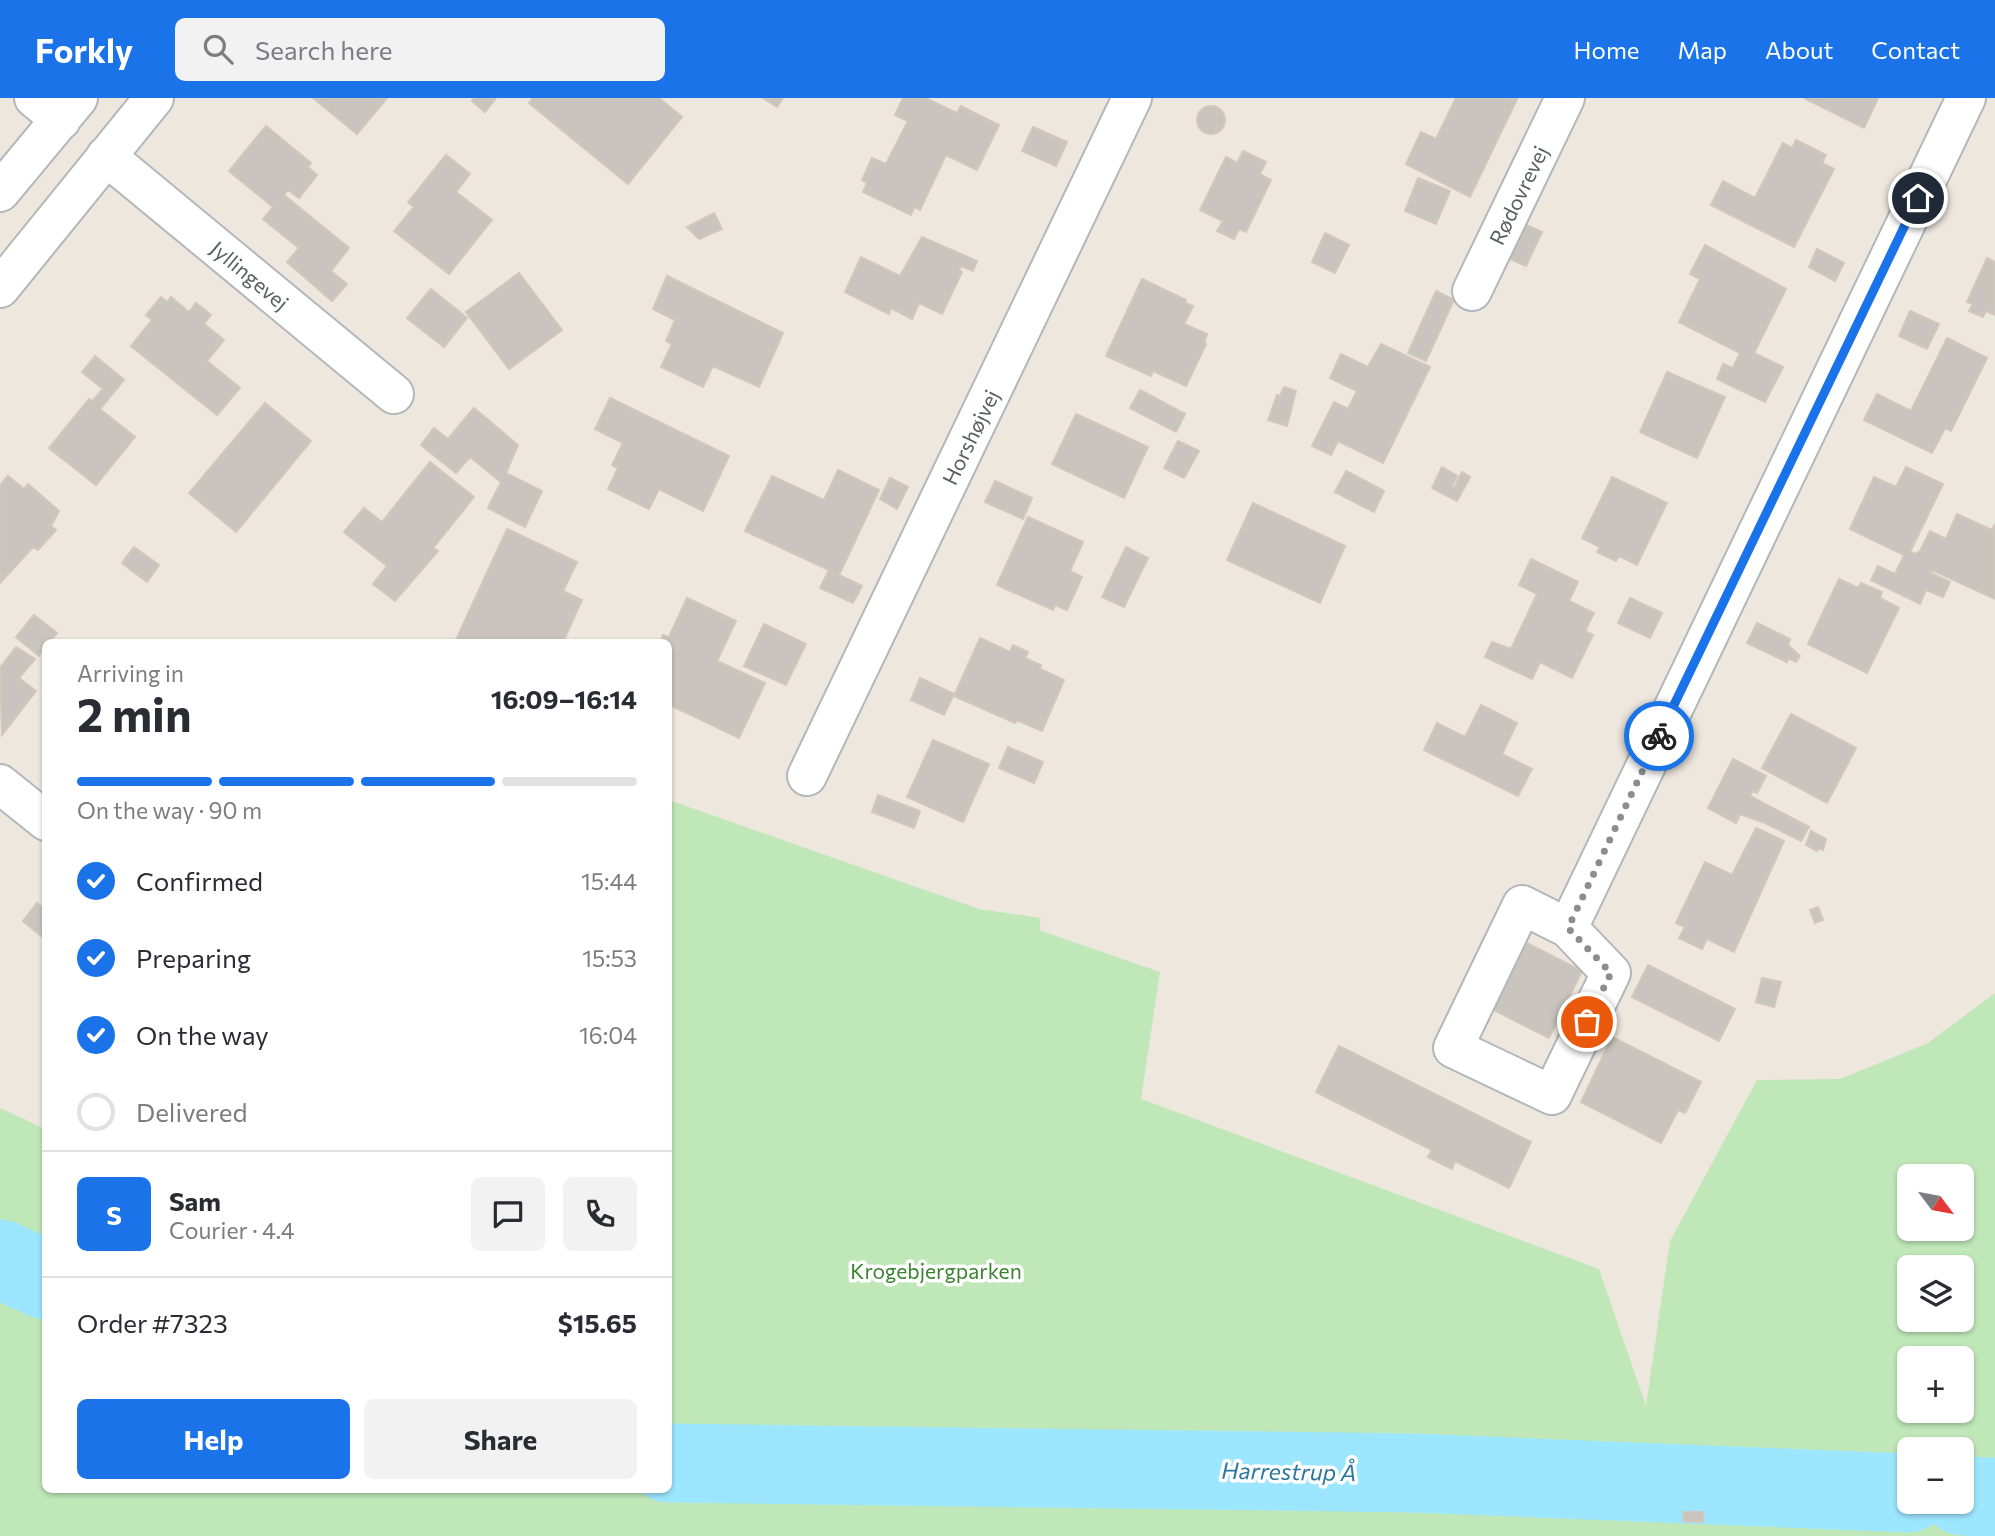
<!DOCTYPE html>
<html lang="en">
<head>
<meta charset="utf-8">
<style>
	body { margin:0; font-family:Commissioner,sans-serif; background:#f2f2f3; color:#2b2b33; height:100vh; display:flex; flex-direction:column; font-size:26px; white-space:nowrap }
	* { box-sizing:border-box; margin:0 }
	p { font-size:23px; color:#7c7c81 }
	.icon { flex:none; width:38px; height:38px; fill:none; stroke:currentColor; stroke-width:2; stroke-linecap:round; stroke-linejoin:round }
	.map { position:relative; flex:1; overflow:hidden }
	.sheet { position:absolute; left:42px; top:541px; width:630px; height:854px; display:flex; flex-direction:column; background:#fff; border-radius:10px; box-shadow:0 2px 5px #0004 }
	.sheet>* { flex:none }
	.needle { width:46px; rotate:122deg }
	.controls { position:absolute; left:1897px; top:1066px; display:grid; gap:14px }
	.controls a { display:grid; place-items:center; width:77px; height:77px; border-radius:10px; background:#fff; box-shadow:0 2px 5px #0004; font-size:35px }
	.pin { position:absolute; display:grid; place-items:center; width:60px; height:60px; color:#fff; margin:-30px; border:4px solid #fff; border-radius:50%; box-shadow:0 2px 7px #0007 }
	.courier { position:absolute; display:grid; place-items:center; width:70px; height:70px; margin:-35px; border:5px solid #1a73e8; border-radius:50%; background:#fff; color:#222; box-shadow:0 2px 9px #0007 }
	.overview em { font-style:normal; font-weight:700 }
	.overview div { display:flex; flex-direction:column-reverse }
	.overview { display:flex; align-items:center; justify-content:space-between; height:119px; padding:0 35px }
	h1 { font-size:46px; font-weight:700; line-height:52px }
	.bar { display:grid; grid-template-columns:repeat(4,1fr); gap:10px 7px; align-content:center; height:84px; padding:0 35px }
	.bar i { height:9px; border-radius:5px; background:#e1e1e2 }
	.bar .on { background:#1a73e8 }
	.bar p { grid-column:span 4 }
	.line { display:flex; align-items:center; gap:18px; padding:0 35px; border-top:2px solid #e1e1e2 }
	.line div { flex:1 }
	.round { display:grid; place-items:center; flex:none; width:74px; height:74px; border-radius:10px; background:#f2f2f3 }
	ol { padding:0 35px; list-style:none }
	li { display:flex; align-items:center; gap:21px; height:77px }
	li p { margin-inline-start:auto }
	li .icon { padding:7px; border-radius:50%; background:#1a73e8; color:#fff; stroke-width:4 }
	li:last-child { color:#7c7c81 }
	li i { width:38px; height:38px; border:4px solid #e1e1e2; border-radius:50% }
	.action { display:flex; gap:14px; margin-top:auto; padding:14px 35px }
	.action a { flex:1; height:80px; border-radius:10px; background:#1a73e8; color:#fff; font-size:28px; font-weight:700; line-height:80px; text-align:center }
	.action a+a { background:#f2f2f3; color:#2b2b33 }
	header { display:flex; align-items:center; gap:42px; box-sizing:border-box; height:98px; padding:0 35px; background:#1a73e8; color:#fff }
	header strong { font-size:33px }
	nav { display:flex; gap:38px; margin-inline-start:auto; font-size:24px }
	.search { width:490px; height:63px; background:#f2f2f3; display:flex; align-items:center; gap:18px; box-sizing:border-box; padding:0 24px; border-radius:10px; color:#7c7c81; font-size:26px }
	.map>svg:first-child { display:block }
	.green { fill:#c0e7b8; fill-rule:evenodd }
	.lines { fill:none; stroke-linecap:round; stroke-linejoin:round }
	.river { stroke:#9ce6ff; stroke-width:79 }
	.building { fill:#c9c4bd; stroke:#d1c7bc; stroke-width:2 }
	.minor-casing { stroke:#b2b7bb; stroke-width:42 }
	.minor { stroke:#fff; stroke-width:38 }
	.done { stroke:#8c8e8d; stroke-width:7; stroke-dasharray:0 12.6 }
	.route { stroke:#1a73e8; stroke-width:9 }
	.labels { text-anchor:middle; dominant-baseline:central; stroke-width:7; stroke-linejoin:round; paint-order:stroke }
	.street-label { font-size:21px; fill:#585e61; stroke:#fff }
	.park-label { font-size:21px; fill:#38842d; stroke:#fff }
	.water-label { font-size:23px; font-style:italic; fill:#2c789c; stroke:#fff }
</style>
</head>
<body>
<header>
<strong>Forkly</strong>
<div class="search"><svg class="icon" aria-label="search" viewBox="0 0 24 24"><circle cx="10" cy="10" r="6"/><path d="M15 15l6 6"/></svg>Search here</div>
<nav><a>Home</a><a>Map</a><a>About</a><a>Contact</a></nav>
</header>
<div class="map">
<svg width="1995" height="1438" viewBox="0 0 1995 1438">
	<rect width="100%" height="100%" fill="#ede7de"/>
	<path class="green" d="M 669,702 L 979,811 L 1041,820 L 1039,832 L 1160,874 L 1141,1001 L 1599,1171 L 1646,1308 L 1670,1143 L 1757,982 L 1840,981 L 1928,945 L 1995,895 L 1995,1438 L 0,1438 L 0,1010 L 45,1031 L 46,1391 L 668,1391 ZM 1909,1078 L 1962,1078 L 1962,1130 L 1909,1130 ZM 1909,1169 L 1962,1169 L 1962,1222 L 1909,1222 ZM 1909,1260 L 1962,1260 L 1962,1312 L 1909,1312 ZM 1909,1351 L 1962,1351 L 1962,1404 L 1909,1404 Z"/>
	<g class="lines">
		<path class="river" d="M 0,1161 L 46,1182
			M 668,1365 L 1414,1375 L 1909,1395
			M 1962,1398 L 1995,1399"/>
	</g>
	<path class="building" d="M 313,0 L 387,0 L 357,36 Z
		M 474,0 L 496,0 L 485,14 L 472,3 Z
		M 533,0 L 659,0 L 682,19 L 628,86 L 529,5 Z
		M 763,0 L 783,0 L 777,9 Z
		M 903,0 L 925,0 L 957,15 L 961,8 L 999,27 L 977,72 L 946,57 L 920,112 L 914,109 L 911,117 L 863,94 L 867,85 L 862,82 L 872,60 L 886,66 L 908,23 L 895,17 Z
		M 1456,0 L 1517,1 L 1470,99 L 1406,66 L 1421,34 L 1436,41 Z
		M 1804,0 L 1878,0 L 1864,30 Z
		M1197 22a14 14 0 1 1 28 0a14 14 0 1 1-28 0Z
		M 266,28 L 311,65 L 308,69 L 317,77 L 299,100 L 288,92 L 284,97 L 349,150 L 331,173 L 347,186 L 332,203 L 287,164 L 299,150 L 263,121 L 273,109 L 229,73 Z
		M 1033,29 L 1067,44 L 1056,68 L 1022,53 Z
		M 1796,42 L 1826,57 L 1822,65 L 1834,71 L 1794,149 L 1711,107 L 1723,83 L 1755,100 L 1783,45 L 1792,50 Z
		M 1243,53 L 1266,64 L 1260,76 L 1271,82 L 1246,134 L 1239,131 L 1234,141 L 1217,133 L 1223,123 L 1200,112 L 1226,59 L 1237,65 Z
		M 446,57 L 470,76 L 456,94 L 492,122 L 449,176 L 394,133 L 414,109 L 408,104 Z
		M 1418,80 L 1450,93 L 1436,126 L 1405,113 Z
		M 714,115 L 722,131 L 699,141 L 687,129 Z
		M 1524,126 L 1542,134 L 1526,168 L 1508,160 Z
		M 1325,135 L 1349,147 L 1335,175 L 1312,164 Z
		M 922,139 L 977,163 L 973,173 L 961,168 L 959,172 L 962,174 L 942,216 L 919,205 L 912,221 L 891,210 L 889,216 L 845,194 L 861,159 L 900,178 Z
		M 1705,147 L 1786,191 L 1754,255 L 1783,269 L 1765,304 L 1717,281 L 1723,266 L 1733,270 L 1740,255 L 1679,224 L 1700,181 L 1690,176 Z
		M 1817,151 L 1844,165 L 1835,183 L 1809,169 Z
		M 1987,160 L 1995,164 L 1995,217 L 1986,213 L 1983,219 L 1969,213 L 1973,206 L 1967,204 Z
		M 519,175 L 562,232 L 509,271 L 466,214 Z
		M 667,178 L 783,235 L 759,289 L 713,268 L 703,289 L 661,269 L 672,246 L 666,243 L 675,222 L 653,211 Z
		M 1142,181 L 1186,202 L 1185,205 L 1193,208 L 1184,226 L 1207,236 L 1204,245 L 1206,246 L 1186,288 L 1153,273 L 1151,278 L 1106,258 Z
		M 431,191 L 467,220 L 444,249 L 407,220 Z
		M 1436,193 L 1454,202 L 1426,263 L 1408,255 Z
		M 161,199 L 167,204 L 171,199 L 189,214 L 196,205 L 211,217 L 204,226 L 224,242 L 207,263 L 240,290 L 217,317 L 131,248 L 152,222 L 146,217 Z
		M 1910,213 L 1939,226 L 1927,251 L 1899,238 Z
		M 1947,240 L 1987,260 L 1951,333 L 1945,330 L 1932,355 L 1864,322 L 1877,296 L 1911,313 Z
		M 1381,246 L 1430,269 L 1383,365 L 1338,343 L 1331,357 L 1312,348 L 1334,304 L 1348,311 L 1357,293 L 1330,280 L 1341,256 L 1368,269 Z
		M 95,258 L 124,282 L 100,311 L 135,339 L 96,387 L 49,350 L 89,301 L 92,303 L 103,291 L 82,274 Z
		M 1667,274 L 1725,299 L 1697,360 L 1640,334 Z
		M 1284,289 L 1296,293 L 1287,328 L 1268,322 L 1277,297 L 1280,298 Z
		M 1140,292 L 1185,316 L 1176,334 L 1130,310 Z
		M 610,300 L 729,358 L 703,413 L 659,391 L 649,411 L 608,391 L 618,370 L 612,367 L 623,345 L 595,331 Z
		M 265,305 L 311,343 L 236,434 L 189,395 Z
		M 474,310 L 518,347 L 506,375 L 542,393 L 525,429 L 488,410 L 501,384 L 470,359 L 456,375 L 421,347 L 434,330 L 448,341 Z
		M 1076,316 L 1148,349 L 1124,400 L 1052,366 Z
		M 1178,343 L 1199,353 L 1184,380 L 1164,370 Z
		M 430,364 L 474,399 L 433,450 L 438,453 L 395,503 L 373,486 L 387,468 L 344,434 L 364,410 L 382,424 Z
		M 1442,369 L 1457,378 L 1452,388 L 1454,390 L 1462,374 L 1470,379 L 1457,403 L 1432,390 Z
		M 1906,369 L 1943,386 L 1910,454 L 1915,456 L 1920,453 L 1930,433 L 1946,441 L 1957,416 L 1992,432 L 1995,426 L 1995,501 L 1932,472 L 1931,475 L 1950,484 L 1943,499 L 1926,492 L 1920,506 L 1871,482 L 1878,468 L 1895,476 L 1904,457 L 1850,431 L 1874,379 L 1896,389 Z
		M 838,372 L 879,392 L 839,477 L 862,488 L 853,505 L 820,490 L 829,472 L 745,433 L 772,378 L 824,402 Z
		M 1346,373 L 1384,393 L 1374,414 L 1335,394 Z
		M 8,378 L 24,391 L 28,386 L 59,413 L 51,428 L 56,432 L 38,452 L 33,449 L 0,485 L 0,387 Z
		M 1612,379 L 1667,405 L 1637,467 L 1619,458 L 1616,463 L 1597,454 L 1600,449 L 1582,440 Z
		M 890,380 L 908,389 L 897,411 L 880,401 Z
		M 995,383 L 1032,400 L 1023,421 L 985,404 Z
		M 1253,405 L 1345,448 L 1320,505 L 1227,462 Z
		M 1028,419 L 1083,444 L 1070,473 L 1082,479 L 1067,512 L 1055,507 L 1053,512 L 997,487 Z
		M 507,431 L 577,464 L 563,493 L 582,502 L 563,544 L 456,542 Z
		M 134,449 L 159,467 L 147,484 L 122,465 Z
		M 1126,449 L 1148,460 L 1124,509 L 1102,499 Z
		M 1531,461 L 1578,484 L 1569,503 L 1594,515 L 1585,533 L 1593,537 L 1572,580 L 1540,564 L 1532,581 L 1485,559 L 1492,544 L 1511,551 L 1537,496 L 1519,487 Z
		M 1839,481 L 1858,490 L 1861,485 L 1882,494 L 1880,500 L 1899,510 L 1867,575 L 1808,546 Z
		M 687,500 L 736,523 L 717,563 L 765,585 L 739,640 L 668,606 L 668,544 L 660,544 L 663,537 L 669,539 Z
		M 1630,500 L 1662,515 L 1650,540 L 1618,525 Z
		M 34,517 L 57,535 L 50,544 L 46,544 L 39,558 L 16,539 Z
		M 1757,525 L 1790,541 L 1788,547 L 1800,558 L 1796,564 L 1788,560 L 1787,564 L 1747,545 Z
		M 764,526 L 806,546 L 786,587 L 744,568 Z
		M 980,540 L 1010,554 L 1013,547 L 1028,554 L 1025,560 L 1041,567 L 1040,571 L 1064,582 L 1042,633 L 1017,622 L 1015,625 L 954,598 Z
		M 16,549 L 35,561 L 19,580 L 36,593 L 2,637 L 0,570 Z
		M 920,580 L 954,596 L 944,617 L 911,602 Z
		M 1481,607 L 1517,625 L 1502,656 L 1532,671 L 1518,698 L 1424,652 L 1437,625 L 1465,639 Z
		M 1791,616 L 1856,650 L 1827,705 L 1762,670 Z
		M 933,642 L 989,666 L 963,724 L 907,699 Z
		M 1008,649 L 1043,664 L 1034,685 L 999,670 Z
		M 1733,661 L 1766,678 L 1757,695 L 1753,693 L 1750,698 L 1809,729 L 1801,743 L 1765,725 L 1740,716 L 1736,725 L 1708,710 Z
		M 878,697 L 920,713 L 914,730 L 872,714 Z
		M 1756,730 L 1784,743 L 1734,854 L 1707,841 L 1702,851 L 1679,840 L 1685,829 L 1676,825 L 1705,764 L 1732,777 Z
		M 1811,733 L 1826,741 L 1823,752 L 1819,750 L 1817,753 L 1806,747 Z
		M 37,805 L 46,812 L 46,842 L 23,823 Z
		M 1818,809 L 1823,822 L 1815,825 L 1810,812 Z
		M 1517,840 L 1582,873 L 1549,940 L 1484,907 Z
		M 1648,867 L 1735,911 L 1719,943 L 1632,899 Z
		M 1762,880 L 1781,884 L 1774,909 L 1756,904 Z
		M 1612,939 L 1701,984 L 1685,1015 L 1678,1012 L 1661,1045 L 1581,1004 Z
		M 1339,948 L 1531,1044 L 1509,1090 L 1455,1063 L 1452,1071 L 1428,1059 L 1432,1052 L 1316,994 Z
		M 1684,1414 L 1703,1414 L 1703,1424 L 1683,1423 Z"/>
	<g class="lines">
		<defs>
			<path id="minor" d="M 34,0 L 61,22
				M 106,58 L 394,296
				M 0,94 L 78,0
				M 0,190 L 154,0
				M 1472,193 L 1565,0
				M 807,678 L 1132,0
				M 0,686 L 46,723
				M 1568,830 L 1611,875 L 1552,997 L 1453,950 L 1522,807 L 1568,830 L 1966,0"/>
		</defs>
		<use href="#minor" class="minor-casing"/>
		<use href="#minor" class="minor"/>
	</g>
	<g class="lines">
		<path class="done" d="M 1587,924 L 1611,875 L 1568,830 L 1659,638"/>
		<path class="route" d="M 1659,638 L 1918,100"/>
	</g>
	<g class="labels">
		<g class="street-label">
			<text transform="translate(1518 97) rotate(-64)">Rødovrevej</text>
			<text transform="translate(250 177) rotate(40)">Jyllingevej</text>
			<text transform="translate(970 339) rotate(-64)">Horshøjvej</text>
		</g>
		<g class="park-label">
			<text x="936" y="1172">Krogebjergparken</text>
		</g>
		<g class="water-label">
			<text transform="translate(1289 1373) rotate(1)">Harrestrup Å</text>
		</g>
	</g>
</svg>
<div class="controls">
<a><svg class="needle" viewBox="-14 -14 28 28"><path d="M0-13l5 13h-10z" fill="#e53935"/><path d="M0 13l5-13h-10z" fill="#7c7c81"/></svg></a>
<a><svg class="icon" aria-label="layers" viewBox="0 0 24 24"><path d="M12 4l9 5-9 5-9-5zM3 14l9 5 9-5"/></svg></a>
<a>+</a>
<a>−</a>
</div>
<div class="pin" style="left:1587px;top:924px;background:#ea580c"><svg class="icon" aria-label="bag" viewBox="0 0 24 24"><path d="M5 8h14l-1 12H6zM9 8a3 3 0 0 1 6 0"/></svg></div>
<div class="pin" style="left:1918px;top:100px;background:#1f2937"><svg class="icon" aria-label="home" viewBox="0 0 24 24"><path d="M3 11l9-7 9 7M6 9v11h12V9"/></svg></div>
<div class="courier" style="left:1659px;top:638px"><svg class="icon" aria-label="bike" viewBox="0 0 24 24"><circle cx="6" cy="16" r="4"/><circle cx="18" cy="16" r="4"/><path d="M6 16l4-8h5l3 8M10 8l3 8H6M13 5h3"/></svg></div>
<section class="sheet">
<div class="overview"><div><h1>2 min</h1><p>Arriving in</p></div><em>16:09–16:14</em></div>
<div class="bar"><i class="on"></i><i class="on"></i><i class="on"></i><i></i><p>On the way · 90 m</p></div>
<ol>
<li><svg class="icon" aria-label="check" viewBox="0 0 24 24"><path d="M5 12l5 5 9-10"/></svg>Confirmed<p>15:44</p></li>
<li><svg class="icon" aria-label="check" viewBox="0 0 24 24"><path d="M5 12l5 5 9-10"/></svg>Preparing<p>15:53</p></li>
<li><svg class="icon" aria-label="check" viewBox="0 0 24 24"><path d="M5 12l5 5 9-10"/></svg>On the way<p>16:04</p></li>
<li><i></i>Delivered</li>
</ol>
<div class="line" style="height:126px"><b class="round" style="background:#1a73e8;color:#fff">S</b><div><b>Sam</b><p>Courier · 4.4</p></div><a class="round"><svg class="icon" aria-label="chat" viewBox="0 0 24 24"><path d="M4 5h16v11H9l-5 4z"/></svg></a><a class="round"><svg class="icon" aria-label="phone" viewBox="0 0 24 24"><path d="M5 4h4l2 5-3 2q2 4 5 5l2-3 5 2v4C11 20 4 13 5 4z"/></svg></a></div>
<div class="line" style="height:91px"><div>Order #7323</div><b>$15.65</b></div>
<div class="action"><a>Help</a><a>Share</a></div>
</section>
</div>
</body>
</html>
